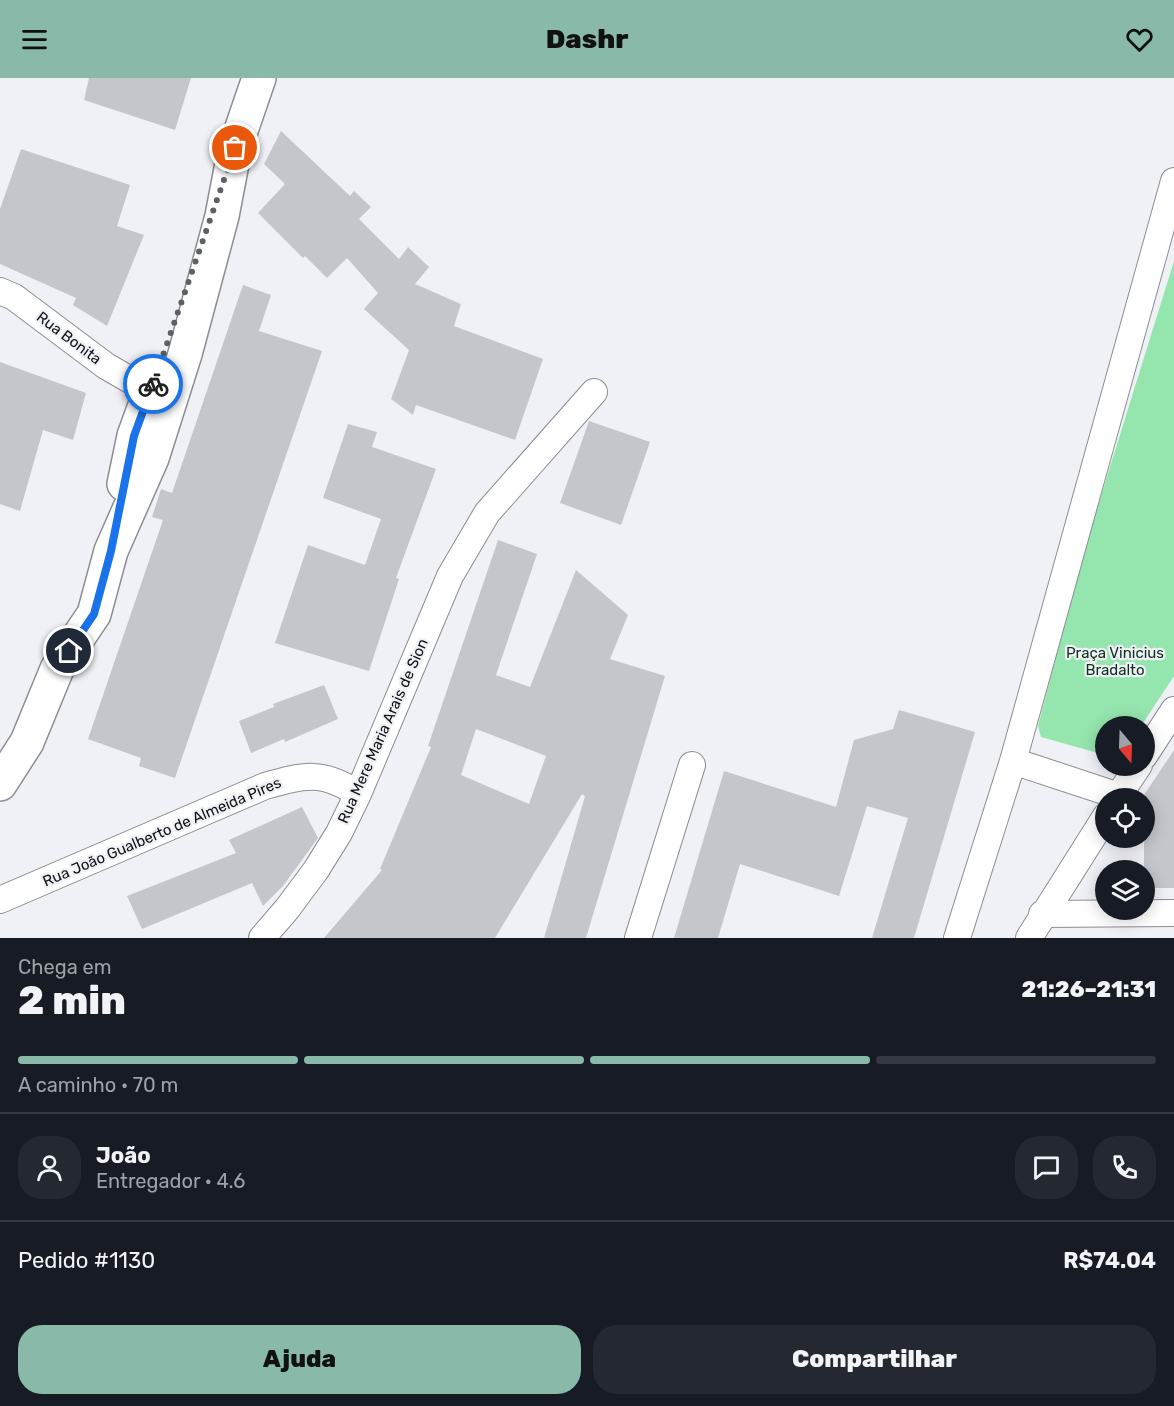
<!DOCTYPE html>
<html lang="pt">
<head>
<meta charset="utf-8">
<style>
	body { margin:0; font-family:Rubik,sans-serif; background:#242831; color:#f1f3f6; height:100vh; display:flex; flex-direction:column; font-size:22px; white-space:nowrap }
	* { box-sizing:border-box; margin:0 }
	p { font-size:20px; color:#9ea1a6 }
	.icon { flex:none; width:33px; height:33px; fill:none; stroke:currentColor; stroke-width:2; stroke-linecap:round; stroke-linejoin:round }
	.map { position:relative; height:860px; overflow:hidden }
	.sheet { display:flex; flex-direction:column; background:#171b24; flex:1 }
	.sheet>* { flex:none }
	.needle { width:39px; rotate:161deg }
	.controls { position:absolute; left:1095px; top:638px; display:grid; gap:12px }
	.controls a { display:grid; place-items:center; width:60px; height:60px; border-radius:50%; background:#171b24; box-shadow:0 3px 15px #0003; font-size:30px }
	.pin { position:absolute; display:grid; place-items:center; width:51px; height:51px; color:#fff; margin:-26px; border:3px solid #fff; border-radius:50%; box-shadow:0 2px 6px #0007 }
	.courier { position:absolute; display:grid; place-items:center; width:60px; height:60px; margin:-30px; border:4px solid #1a73e8; border-radius:50%; background:#fff; color:#222; box-shadow:0 2px 8px #0007 }
	.summary em { font-style:normal; font-weight:800 }
	.summary div { display:flex; flex-direction:column-reverse }
	.summary { display:flex; align-items:center; justify-content:space-between; height:102px; padding:0 18px }
	h1 { font-size:39px; font-weight:800; line-height:45px }
	.bar { display:grid; grid-template-columns:repeat(4,1fr); gap:9px 6px; align-content:center; height:72px; padding:0 18px }
	.bar i { height:8px; border-radius:4px; background:#363941 }
	.bar .on { background:#88b9a9 }
	.bar p { grid-column:span 4 }
	.line { display:flex; align-items:center; gap:15px; padding:0 18px; border-top:2px solid #363941 }
	.line div { flex:1 }
	.round { display:grid; place-items:center; flex:none; width:63px; height:63px; border-radius:24px; background:#242831 }
	.cta { display:flex; gap:12px; margin-top:auto; padding:12px 18px }
	.cta a { flex:1; height:69px; border-radius:24px; background:#88b9a9; color:#111; font-size:24px; font-weight:800; line-height:69px; text-align:center }
	.cta a+a { background:#242831; color:#f1f3f6 }
	header { display:flex; justify-content:space-between; align-items:center; height:78px; padding:0 18px; background:#88b9a9; color:#111; font-size:27px; font-weight:800 }
	.map>svg:first-child { display:block }
	.green { fill:#95e5ae }
	.building { fill:#c5c6cc; fill-rule:evenodd }
	.lines { fill:none; stroke-linecap:round; stroke-linejoin:round }
	.street-casing { stroke:#8d8e93; stroke-width:28 }
	.secondary-casing { stroke:#8d8e93; stroke-width:36 }
	.street { stroke:#fff; stroke-width:26 }
	.secondary { stroke:#fff; stroke-width:33 }
	.done { stroke:#5f6063; stroke-width:6; stroke-dasharray:0 10.8 }
	.route { stroke:#1a73e8; stroke-width:8 }
	.labels { text-anchor:middle; dominant-baseline:central; stroke-width:4.5; stroke-linejoin:round; paint-order:stroke }
	.street-label { font-size:15px; fill:#111214; stroke:#f0f1f7 }
	.park-label { font-size:15px; fill:#0c321c; stroke:#f0f1f7 }
</style>
</head>
<body>
<header><svg class="icon" aria-label="menu" viewBox="0 0 24 24"><path d="M4 6h16M4 12h16M4 18h16"/></svg>Dashr<svg class="icon" aria-label="heart" viewBox="0 0 24 24"><path d="M12 20l-8-8c-3-5 5-10 8-4 3-6 11-1 8 4z"/></svg></header>
<div class="map">
<svg width="1174" height="860" viewBox="0 0 1174 860">
	<rect width="100%" height="100%" fill="#f0f1f7"/>
	<path class="green" d="M 1174,183 L 1174,598 L 1141,648 L 1106,648 L 1105,677 L 1041,659 L 1038,648 L 1083,476 Z"/>
	<path class="building" d="M 89,0 L 191,0 L 175,52 L 84,22 Z
		M 281,53 L 350,118 L 354,113 L 371,129 L 359,141 L 399,181 L 408,169 L 429,189 L 415,206 L 461,226 L 454,248 L 543,281 L 515,362 L 416,327 L 413,337 L 391,321 L 409,272 L 364,231 L 378,215 L 347,180 L 327,200 L 305,178 L 303,180 L 258,135 L 285,106 L 264,86 Z
		M 21,71 L 130,107 L 117,148 L 144,157 L 107,248 L 73,227 L 76,220 L 0,186 L 0,131 Z
		M 243,207 L 271,217 L 259,253 L 322,273 L 175,700 L 139,688 L 141,680 L 88,661 L 163,442 L 152,439 L 161,411 L 172,415 Z
		M 0,284 L 86,315 L 73,362 L 43,352 L 20,433 L 0,426 Z
		M 589,343 L 650,364 L 621,447 L 560,425 Z
		M 348,346 L 377,354 L 372,369 L 436,391 L 396,500 L 399,501 L 369,593 L 275,565 L 308,467 L 365,487 L 381,441 L 323,420 Z
		M 498,462 L 537,476 L 496,597 L 530,609 L 576,492 L 628,537 L 610,581 L 665,598 L 586,860 L 544,860 L 585,718 L 582,716 L 495,860 L 324,860 L 382,792 L 380,791 L 431,669 L 428,668 ZM 476,651 L 546,678 L 529,726 L 461,697 Z
		M 324,607 L 338,641 L 285,664 L 284,661 L 251,675 L 239,643 L 274,629 L 273,626 Z
		M 899,632 L 975,654 L 914,860 L 872,860 L 908,740 L 867,728 L 839,818 L 740,786 L 718,860 L 674,860 L 724,693 L 836,729 L 854,662 L 893,651 Z
		M 1174,672 L 1174,810 L 1144,810 L 1144,717 Z
		M 302,729 L 318,760 L 283,808 L 263,828 L 252,805 L 142,851 L 127,818 L 236,775 L 229,762 Z"/>
	<g class="lines">
		<defs>
			<path id="street" d="M 0,213 L 14,219 L 106,288 L 165,322
				M 1144,678 L 1174,632
				M 1013,683 L 1119,718
				M 1117,720 L 1139,687
				M 0,822 L 265,708 C 304,697 323,692 358,716
				M 1042,836 L 1174,835
				M 262,860 L 287,831 L 316,792 L 339,755 L 358,716 L 450,498 L 487,435 L 594,314
				M 638,860 L 692,687
				M 957,860 L 1013,683 L 1174,103
				M 1029,860 L 1106,738"/>
			<path id="secondary" d="M 124,406 L 134,358 L 154,303
				M 0,706 L 27,664 L 57,591 L 94,536 L 111,473 L 152,380 L 185,276 L 222,138 L 235,70 L 259,0"/>
		</defs>
		<use href="#street" class="street-casing"/>
		<use href="#secondary" class="secondary-casing"/>
		<use href="#street" class="street"/>
		<use href="#secondary" class="secondary"/>
	</g>
	<g class="lines">
		<path class="done" d="M 153,306 L 235,70"/>
		<path class="route" d="M 69,573 L 94,536 L 111,473 L 134,358 L 153,306"/>
	</g>
	<g class="labels">
		<g class="street-label">
			<text transform="translate(69 260) rotate(37)">Rua Bonita</text>
			<text transform="translate(383 653) rotate(-66)">Rua Mere Maria Arais de Sion</text>
			<text transform="translate(162 754) rotate(-23)">Rua João Gualberto de Almeida Pires</text>
		</g>
		<g class="park-label">
			<text x="1115" y="575">Praça Vinicius<tspan x="1115" dy="17">Bradalto</tspan></text>
		</g>
	</g>
</svg>
<div class="controls">
<a><svg class="needle" viewBox="-14 -14 28 28"><path d="M0-13l5 13h-10z" fill="#e53935"/><path d="M0 13l5-13h-10z" fill="#9ea1a6"/></svg></a>
<a><svg class="icon" aria-label="locate" viewBox="0 0 24 24"><circle cx="12" cy="12" r="6"/><path d="M12 2v4M12 18v4M2 12h4M18 12h4"/></svg></a>
<a><svg class="icon" aria-label="layers" viewBox="0 0 24 24"><path d="M12 4l9 5-9 5-9-5zM3 14l9 5 9-5"/></svg></a>
</div>
<div class="pin" style="left:235px;top:70px;background:#ea580c"><svg class="icon" aria-label="bag" viewBox="0 0 24 24"><path d="M5 8h14l-1 12H6zM9 8a3 3 0 0 1 6 0"/></svg></div>
<div class="pin" style="left:69px;top:573px;background:#1f2937"><svg class="icon" aria-label="home" viewBox="0 0 24 24"><path d="M3 11l9-7 9 7M6 9v11h12V9"/></svg></div>
<div class="courier" style="left:153px;top:306px"><svg class="icon" aria-label="bike" viewBox="0 0 24 24"><circle cx="6" cy="16" r="4"/><circle cx="18" cy="16" r="4"/><path d="M6 16l4-8h5l3 8M10 8l3 8H6M13 5h3"/></svg></div>
</div>
<section class="sheet">
<div class="summary"><div><h1>2 min</h1><p>Chega em</p></div><em>21:26–21:31</em></div>
<div class="bar"><i class="on"></i><i class="on"></i><i class="on"></i><i></i><p>A caminho · 70 m</p></div>
<div class="line" style="height:108px"><a class="round"><svg class="icon" aria-label="person" viewBox="0 0 24 24"><circle cx="12" cy="8" r="4"/><path d="M4 21q1-7 8-7t8 7"/></svg></a><div><b>João</b><p>Entregador · 4.6</p></div><a class="round"><svg class="icon" aria-label="chat" viewBox="0 0 24 24"><path d="M4 5h16v11H9l-5 4z"/></svg></a><a class="round"><svg class="icon" aria-label="phone" viewBox="0 0 24 24"><path d="M5 4h4l2 5-3 2q2 4 5 5l2-3 5 2v4C11 20 4 13 5 4z"/></svg></a></div>
<div class="line" style="height:78px"><div>Pedido #1130</div><b>R$74.04</b></div>
<div class="cta"><a>Ajuda</a><a>Compartilhar</a></div>
</section>
</body>
</html>
